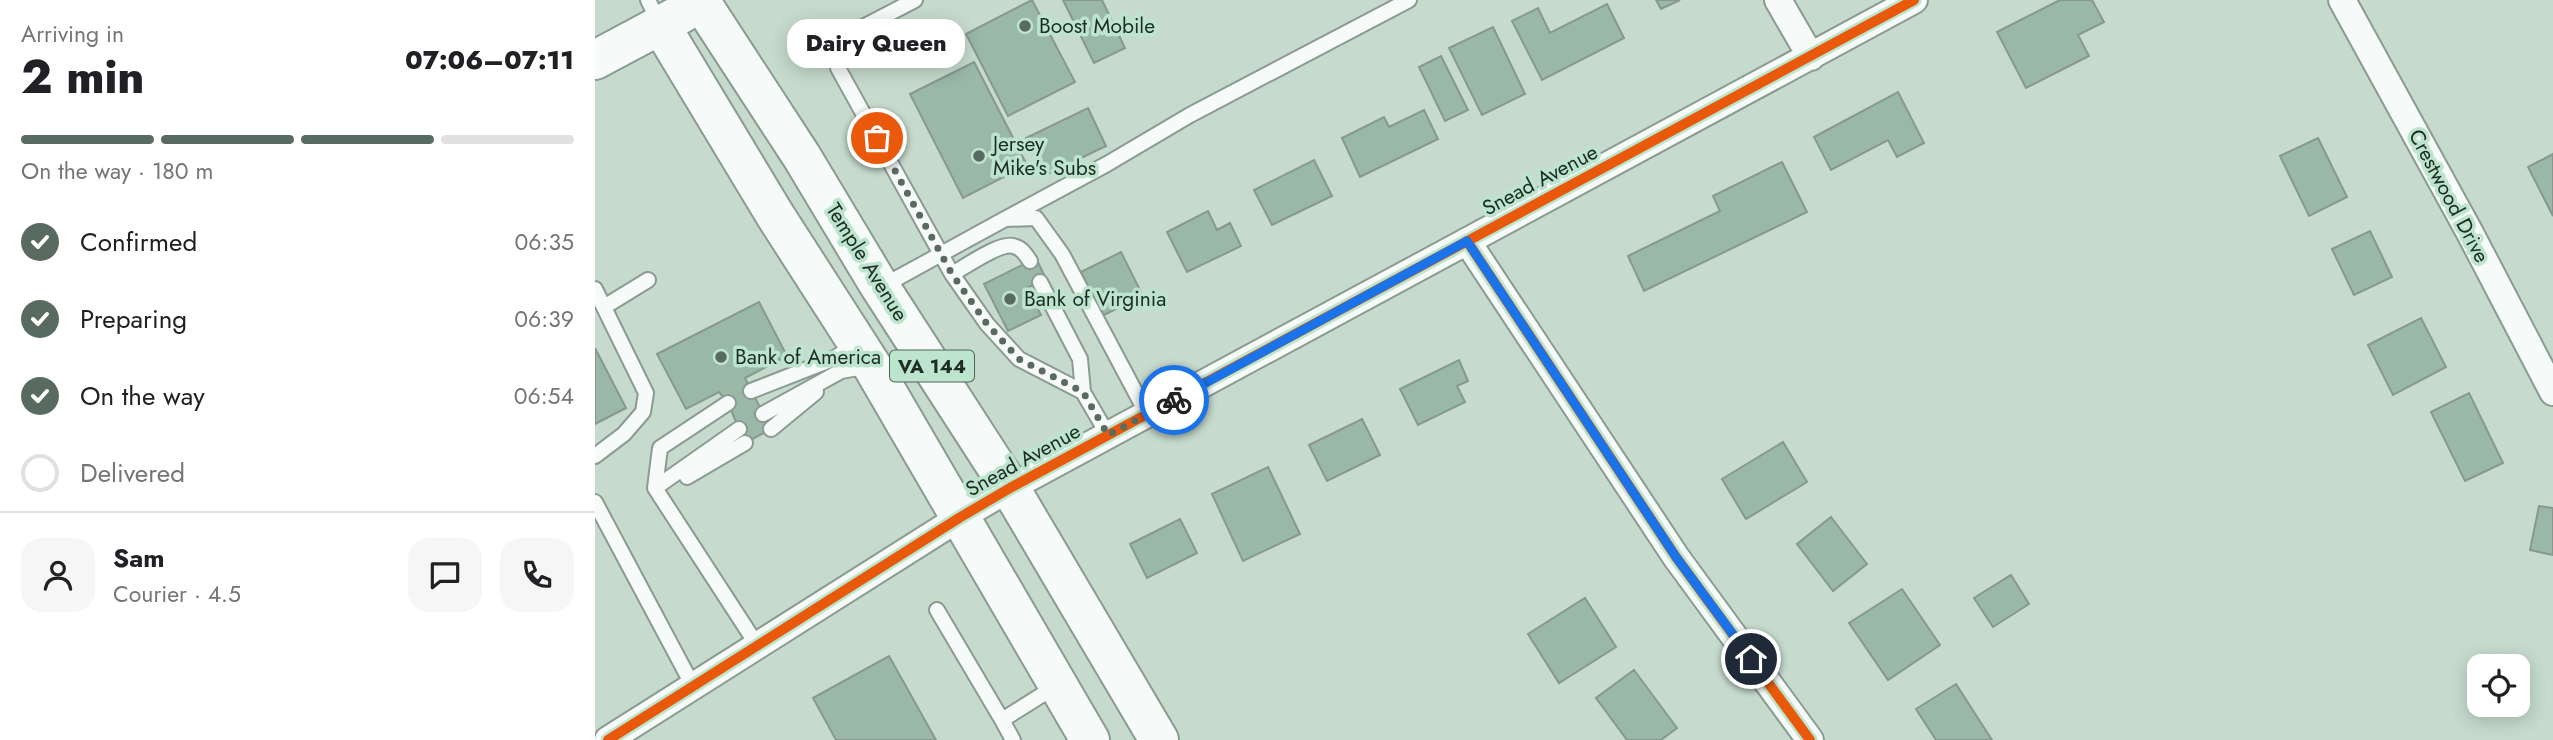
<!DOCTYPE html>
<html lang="en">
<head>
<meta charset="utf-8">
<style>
	body { margin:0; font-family:Jost,sans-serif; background:#f6f6f6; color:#202124; height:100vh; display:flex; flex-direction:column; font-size:26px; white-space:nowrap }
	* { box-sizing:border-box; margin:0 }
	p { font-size:23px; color:#757577 }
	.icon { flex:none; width:38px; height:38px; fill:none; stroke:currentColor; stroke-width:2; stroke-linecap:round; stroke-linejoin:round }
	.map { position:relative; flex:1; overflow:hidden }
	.details { display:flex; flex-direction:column; background:#fff; width:595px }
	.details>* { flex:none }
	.tools { position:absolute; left:1872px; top:654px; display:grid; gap:14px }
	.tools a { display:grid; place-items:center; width:63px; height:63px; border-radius:14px; background:#fff; box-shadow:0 4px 18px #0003; font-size:35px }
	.pin { position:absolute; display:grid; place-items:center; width:60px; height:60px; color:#fff; margin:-30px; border:4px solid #fff; border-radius:50%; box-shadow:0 2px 7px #0007 }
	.courier { position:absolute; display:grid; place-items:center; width:70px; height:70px; margin:-35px; border:5px solid #1a73e8; border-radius:50%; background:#fff; color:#222; box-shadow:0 2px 9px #0007 }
	.bubble { position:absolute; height:49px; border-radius:21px; background:#fff; box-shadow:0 4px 18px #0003; font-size:23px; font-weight:800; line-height:49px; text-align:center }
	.summary em { font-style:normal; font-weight:800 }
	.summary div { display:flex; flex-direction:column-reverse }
	.summary { display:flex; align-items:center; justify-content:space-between; height:119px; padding:0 21px }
	h1 { font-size:46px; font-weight:800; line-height:52px }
	.bar { display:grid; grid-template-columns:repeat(4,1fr); gap:10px 7px; align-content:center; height:84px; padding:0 21px }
	.bar i { height:9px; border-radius:5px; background:#e0e0e0 }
	.bar .on { background:#596a60 }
	.bar p { grid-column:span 4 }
	.line { display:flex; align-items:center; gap:18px; padding:0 21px; border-top:2px solid #e0e0e0 }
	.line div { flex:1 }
	.round { display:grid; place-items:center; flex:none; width:74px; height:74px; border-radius:21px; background:#f6f6f6 }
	ol { padding:0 21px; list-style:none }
	li { display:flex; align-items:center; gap:21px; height:77px }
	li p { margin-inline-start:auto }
	li .icon { padding:7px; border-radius:50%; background:#596a60; color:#fff; stroke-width:4 }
	li:last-child { color:#757577 }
	li i { width:38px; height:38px; border:4px solid #e0e0e0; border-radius:50% }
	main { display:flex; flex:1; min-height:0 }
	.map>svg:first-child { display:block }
	.building { fill:#99b8a8; stroke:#88988f; stroke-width:2 }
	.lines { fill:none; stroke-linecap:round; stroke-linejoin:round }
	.service-casing { stroke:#8b9b91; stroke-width:18 }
	.minor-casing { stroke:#8b9b91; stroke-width:30 }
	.primary-casing { stroke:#8b9b91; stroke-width:42 }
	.service { stroke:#f6faf8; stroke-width:14 }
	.minor { stroke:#f6faf8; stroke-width:26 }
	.primary { stroke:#f6faf8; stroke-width:38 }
	.cycleway-casing { stroke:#bde4cd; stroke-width:15 }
	.cycleway { stroke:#e8590c; stroke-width:10 }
	.done { stroke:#596a60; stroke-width:7; stroke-dasharray:0 12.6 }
	.route { stroke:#1a73e8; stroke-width:9 }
	.poi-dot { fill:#596a60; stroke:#bde4cd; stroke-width:2.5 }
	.labels { text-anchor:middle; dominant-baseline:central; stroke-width:7; stroke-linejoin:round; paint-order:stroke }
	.shield { fill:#bde4cd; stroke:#4e6457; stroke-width:2 }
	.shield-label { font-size:19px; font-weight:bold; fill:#1e2d24 }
	.poi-label { font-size:21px; fill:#1e2d24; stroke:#bde4cd; text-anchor:start }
	.street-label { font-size:21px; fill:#1e2d24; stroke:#bde4cd }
</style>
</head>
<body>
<main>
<section class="details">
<div class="summary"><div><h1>2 min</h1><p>Arriving in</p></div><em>07:06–07:11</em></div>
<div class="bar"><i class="on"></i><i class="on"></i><i class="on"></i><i></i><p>On the way · 180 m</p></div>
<ol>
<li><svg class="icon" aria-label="check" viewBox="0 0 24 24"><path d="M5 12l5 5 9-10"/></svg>Confirmed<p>06:35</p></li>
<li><svg class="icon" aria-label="check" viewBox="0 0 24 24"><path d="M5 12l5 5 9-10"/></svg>Preparing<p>06:39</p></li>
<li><svg class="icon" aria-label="check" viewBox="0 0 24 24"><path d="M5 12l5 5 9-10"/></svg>On the way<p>06:54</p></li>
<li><i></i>Delivered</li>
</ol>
<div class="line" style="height:126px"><a class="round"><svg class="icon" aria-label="person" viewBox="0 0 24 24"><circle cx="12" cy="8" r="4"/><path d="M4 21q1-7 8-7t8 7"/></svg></a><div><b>Sam</b><p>Courier · 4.5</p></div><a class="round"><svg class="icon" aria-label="chat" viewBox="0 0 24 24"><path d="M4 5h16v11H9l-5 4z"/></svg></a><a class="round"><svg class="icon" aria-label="phone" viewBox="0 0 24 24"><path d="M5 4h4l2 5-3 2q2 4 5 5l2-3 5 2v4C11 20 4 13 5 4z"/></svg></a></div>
</section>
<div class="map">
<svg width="1958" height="740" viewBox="0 0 1958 740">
	<rect width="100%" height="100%" fill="#c6dbce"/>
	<path class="building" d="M 437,0 L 480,82 L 413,116 L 371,34 Z
		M 468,0 L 507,0 L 530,48 L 499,63 Z
		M 1061,0 L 1085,0 L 1066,9 Z
		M 1465,0 L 1497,0 L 1509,22 L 1483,35 L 1494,56 L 1431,88 L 1402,32 Z
		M 1012,4 L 1029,38 L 947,80 L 917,21 L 943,8 L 955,33 Z
		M 898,27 L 930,94 L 887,115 L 854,48 Z
		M 846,56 L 873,110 L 850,121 L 824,67 Z
		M 379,62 L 432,165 L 368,198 L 315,94 Z
		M 1303,92 L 1329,143 L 1302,157 L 1293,140 L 1236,170 L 1219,137 Z
		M 493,108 L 511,146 L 449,176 L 431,138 Z
		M 829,110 L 843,139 L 765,177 L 747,138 L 789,117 L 794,127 Z
		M 1723,138 L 1752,197 L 1714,216 L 1685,156 Z
		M 1958,154 L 1958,216 L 1933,167 Z
		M 719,160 L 737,196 L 677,225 L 659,190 Z
		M 1187,162 L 1212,212 L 1049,291 L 1033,256 L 1125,211 L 1118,196 Z
		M 613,211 L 622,230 L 635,223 L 646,246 L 592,272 L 572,232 Z
		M 1775,231 L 1797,277 L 1759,295 L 1737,249 Z
		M 526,252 L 548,296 L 507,316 L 486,272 Z
		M 441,258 L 451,279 L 432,288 L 446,315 L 413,331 L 389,284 Z
		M 164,302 L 192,356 L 150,378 L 176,429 L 150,443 L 133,403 L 124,392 L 91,409 L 62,354 Z
		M 1826,318 L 1851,367 L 1798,395 L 1773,345 Z
		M 0,348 L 31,408 L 0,424 Z
		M 864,360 L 873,381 L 862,386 L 870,402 L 823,425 L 805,389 Z
		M 1874,393 L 1908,463 L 1870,481 L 1836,412 Z
		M 767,419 L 785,455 L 732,481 L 714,445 Z
		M 1188,442 L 1212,482 L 1151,519 L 1127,479 Z
		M 673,467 L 705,534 L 648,561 L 617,494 Z
		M 1944,506 L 1958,508 L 1958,555 L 1935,550 Z
		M 1236,517 L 1272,564 L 1238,591 L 1202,544 Z
		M 585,519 L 602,553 L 552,578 L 535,544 Z
		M 1416,575 L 1434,604 L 1398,627 L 1379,598 Z
		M 1307,589 L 1345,645 L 1293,680 L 1254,623 Z
		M 990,598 L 1021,647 L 964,683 L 933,634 Z
		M 294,656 L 341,740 L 241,740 L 218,698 Z
		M 1039,670 L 1082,728 L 1066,740 L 1032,740 L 1001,698 Z
		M 1361,684 L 1397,740 L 1341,740 L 1321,709 Z"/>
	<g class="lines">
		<defs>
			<path id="service" d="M 53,0 L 65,24
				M 320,0 L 247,38 L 241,51 L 243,68 L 357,274 L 392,324 L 424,359 L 488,392 L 513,435
				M 410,219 L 512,164 L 595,115 L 814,0
				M 357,274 C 370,267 405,242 418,246 C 427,248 430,254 435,261
				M 445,282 L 485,359 L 488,392
				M 286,287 L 410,219 L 441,218 L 467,254 L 552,414
				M 0,289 L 51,393 L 48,412 L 29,434 L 0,456
				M 9,307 L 53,280
				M 156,391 L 238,359 L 260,345
				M 133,403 L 65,448 L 60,488 L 162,645
				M 168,414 L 246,371 L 275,366
				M 176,429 L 221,392
				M 92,477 L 150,443
				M 60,488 L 144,429
				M 0,502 L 98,686
				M 342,610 L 407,720 L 461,686
				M 407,720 L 418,740"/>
			<path id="minor" d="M 1183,0 L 1216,57
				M 1747,0 L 1875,233 L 1958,392
				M 872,241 L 1081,557 L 1215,740
				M 13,740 L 364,518 L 415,488 L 1319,0"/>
			<path id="primary" d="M 106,2 L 207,157 L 282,282 L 415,488 L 564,740
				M 66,26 L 180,215 L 277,366 L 495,740
				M 0,60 L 88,13"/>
		</defs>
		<use href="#service" class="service-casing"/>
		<use href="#minor" class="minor-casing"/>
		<use href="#primary" class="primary-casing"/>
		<use href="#service" class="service"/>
		<use href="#minor" class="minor"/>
		<use href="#primary" class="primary"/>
		<defs>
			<path id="cycleway" d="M 872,241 L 1081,557 L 1215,740
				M 13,740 L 364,518 L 415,488 L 1319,0"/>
		</defs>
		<use href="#cycleway" class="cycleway-casing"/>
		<use href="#cycleway" class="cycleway"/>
	</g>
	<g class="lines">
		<path class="done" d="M 282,138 L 357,274 L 392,324 L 424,359 L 488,392 L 513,435 L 579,400"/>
		<path class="route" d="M 579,400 L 872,241 L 1081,557 L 1156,659"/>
	</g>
	<g class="poi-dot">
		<circle cx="430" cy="26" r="7"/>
		<circle cx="384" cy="156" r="7"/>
		<circle cx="415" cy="299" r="7"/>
		<circle cx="126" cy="357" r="7"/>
	</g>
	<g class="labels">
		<rect class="shield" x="295" y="350.5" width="84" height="31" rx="5"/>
		<g class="shield-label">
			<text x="337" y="366">VA 144</text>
		</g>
		<g class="poi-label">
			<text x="444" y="26">Boost Mobile</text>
			<text x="398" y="144">Jersey<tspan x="398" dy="24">Mike's Subs</tspan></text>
			<text x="429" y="299">Bank of Virginia</text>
			<text x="140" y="357">Bank of America</text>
		</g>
		<g class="street-label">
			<text transform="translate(945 180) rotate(-28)">Snead Avenue</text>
			<text transform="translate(1854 196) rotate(62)">Crestwood Drive</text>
			<text transform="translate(272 262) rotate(58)">Temple Avenue</text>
			<text transform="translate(428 460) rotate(-29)">Snead Avenue</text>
		</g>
	</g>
</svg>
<div class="tools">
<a><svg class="icon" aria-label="locate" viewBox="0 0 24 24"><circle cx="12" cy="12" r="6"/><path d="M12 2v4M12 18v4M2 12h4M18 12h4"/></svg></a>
</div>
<div class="pin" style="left:282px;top:138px;background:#ea580c"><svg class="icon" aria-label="bag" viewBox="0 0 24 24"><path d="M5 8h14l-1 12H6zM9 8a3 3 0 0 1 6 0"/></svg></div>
<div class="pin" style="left:1156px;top:659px;background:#1f2937"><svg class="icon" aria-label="home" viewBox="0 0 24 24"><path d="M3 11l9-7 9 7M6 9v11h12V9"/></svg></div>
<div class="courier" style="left:579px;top:400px"><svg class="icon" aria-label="bike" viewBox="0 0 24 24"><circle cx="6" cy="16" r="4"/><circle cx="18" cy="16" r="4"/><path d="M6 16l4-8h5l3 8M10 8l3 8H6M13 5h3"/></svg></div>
<div class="bubble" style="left:192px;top:19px;width:178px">Dairy Queen</div>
</div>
</main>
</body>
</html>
